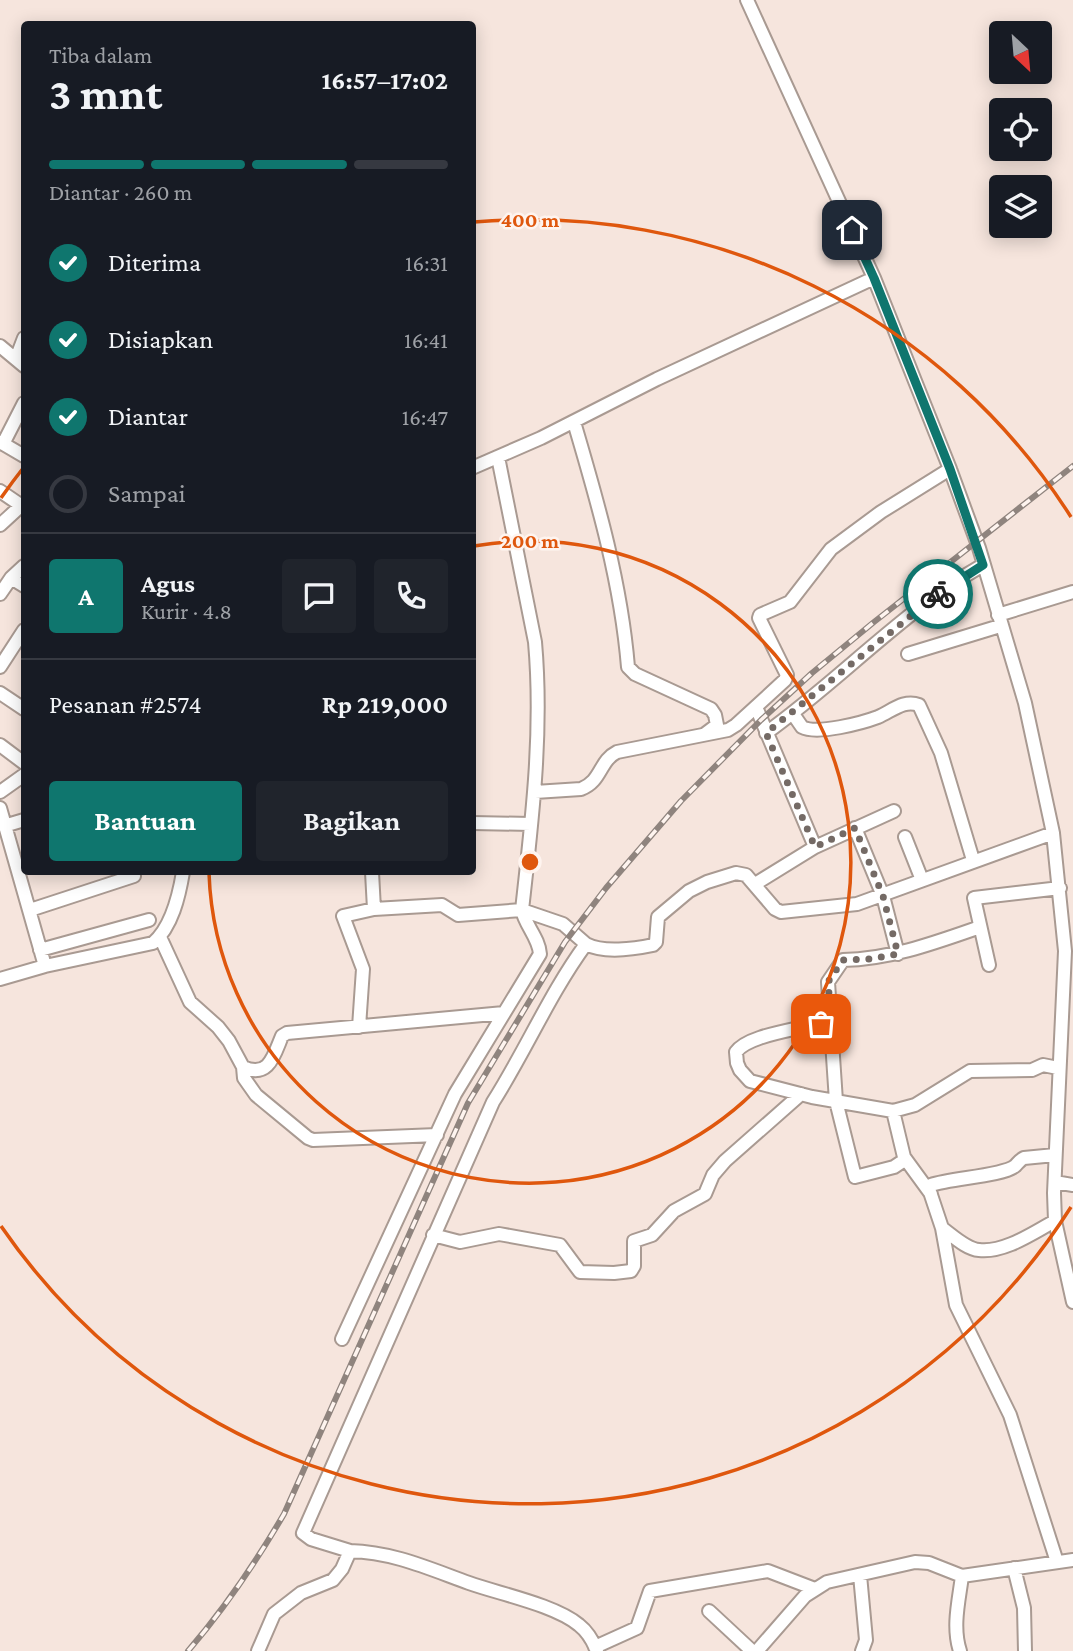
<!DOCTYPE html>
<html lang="id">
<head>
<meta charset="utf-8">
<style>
	body { margin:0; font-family:"Crimson Pro",serif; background:#20242c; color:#f1f3f6; height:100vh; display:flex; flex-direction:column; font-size:26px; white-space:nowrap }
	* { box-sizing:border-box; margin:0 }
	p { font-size:23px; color:#9ea1a6 }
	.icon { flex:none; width:38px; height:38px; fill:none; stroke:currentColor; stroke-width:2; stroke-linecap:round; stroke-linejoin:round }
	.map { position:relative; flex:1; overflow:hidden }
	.sheet { position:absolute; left:21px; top:21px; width:455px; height:854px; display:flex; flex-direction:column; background:#171b24; border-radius:7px; box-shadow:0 4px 18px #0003 }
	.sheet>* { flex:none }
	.needle { width:46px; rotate:154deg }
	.fabs { position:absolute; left:989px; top:21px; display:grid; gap:14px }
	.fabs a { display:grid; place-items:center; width:63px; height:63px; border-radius:7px; background:#171b24; box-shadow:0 4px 18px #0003; font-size:35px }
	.pin { position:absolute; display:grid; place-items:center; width:60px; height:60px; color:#fff; margin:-30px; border-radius:14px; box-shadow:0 4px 10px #0006 }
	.courier { position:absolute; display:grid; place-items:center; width:70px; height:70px; margin:-35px; border:5px solid #0f766e; border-radius:50%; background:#fff; color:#222; box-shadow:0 2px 9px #0007 }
	.head em { font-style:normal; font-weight:700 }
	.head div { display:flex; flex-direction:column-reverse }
	.head { display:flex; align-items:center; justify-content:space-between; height:119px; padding:0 28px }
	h1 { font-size:46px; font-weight:700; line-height:52px }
	.bar { display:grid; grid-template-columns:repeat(4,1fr); gap:10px 7px; align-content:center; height:84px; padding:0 28px }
	.bar i { height:9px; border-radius:5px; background:#363941 }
	.bar .on { background:#0f766e }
	.bar p { grid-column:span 4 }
	.line { display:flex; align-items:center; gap:18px; padding:0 28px; border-top:2px solid #363941 }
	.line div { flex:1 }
	.round { display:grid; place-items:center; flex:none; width:74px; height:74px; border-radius:7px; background:#20242c }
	ol { padding:0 28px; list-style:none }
	li { display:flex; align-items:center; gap:21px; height:77px }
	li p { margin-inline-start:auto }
	li .icon { padding:7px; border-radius:50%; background:#0f766e; color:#fff; stroke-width:4 }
	li:last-child { color:#9ea1a6 }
	li i { width:38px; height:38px; border:4px solid #363941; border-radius:50% }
	.action { display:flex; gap:14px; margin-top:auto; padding:14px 28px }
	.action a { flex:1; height:80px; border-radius:7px; background:#0f766e; color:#fff; font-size:28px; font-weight:700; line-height:80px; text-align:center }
	.action a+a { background:#20242c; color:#f1f3f6 }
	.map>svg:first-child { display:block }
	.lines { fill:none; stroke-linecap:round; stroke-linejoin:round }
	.street-casing { stroke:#a99a92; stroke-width:16 }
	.street { stroke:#fff; stroke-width:12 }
	.rail-casing { stroke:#8f847e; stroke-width:6 }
	.rail { stroke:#fef4ef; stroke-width:3.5; stroke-dasharray:10; stroke-linecap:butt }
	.done { stroke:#746a65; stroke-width:7; stroke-dasharray:0 12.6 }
	.route { stroke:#0f766e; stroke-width:9 }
	.ring { fill:none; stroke:#df570d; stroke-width:3.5 }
	.centre { fill:#df570d; stroke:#fef4ef; stroke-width:3.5 }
	.ring-label { font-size:21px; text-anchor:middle; font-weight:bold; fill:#df570d; stroke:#fef4ef; stroke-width:5; stroke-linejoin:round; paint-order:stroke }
</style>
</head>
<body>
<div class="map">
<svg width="1073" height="1651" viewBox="0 0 1073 1651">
	<rect width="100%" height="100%" fill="#f6e5dd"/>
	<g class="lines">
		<defs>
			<path id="street" d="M 747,0 L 874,278 L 950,469 L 979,548 L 1025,703 L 1053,833 L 1065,951 L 1054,1193 L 1055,1221 L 1073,1302
				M 0,346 L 24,366
				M 16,359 L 24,338
				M 574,422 C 598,503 621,583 628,667 L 635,674 L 711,709 L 715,715 L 717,725 L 705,734
				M 0,442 L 24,456
				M 3,444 L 24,403
				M 472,468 L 541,438 L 657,379 L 874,278
				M 0,491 L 22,506
				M 0,525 L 24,503
				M 11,578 L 24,586
				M 0,594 L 11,578 L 24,566
				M 998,615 L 1073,592
				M 908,654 L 1000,626
				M 0,667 L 24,630
				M 0,693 L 24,709
				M 756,707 L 815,847 L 894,811
				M 793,714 L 802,727 C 817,735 862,723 878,717 C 892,711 904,699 919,705 L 941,753 L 973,860
				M 766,733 C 840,680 904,610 983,565
				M 0,745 L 24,763
				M 0,792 L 24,775
				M 535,792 L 581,789 C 602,781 599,761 617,752 L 728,730 L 736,725 L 785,680 L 787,675 L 759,618 L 760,615 L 790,602 L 831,549 L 881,512 L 950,469
				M 0,808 L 45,966
				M 472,823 L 531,824
				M 4,826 L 24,820
				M 855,828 L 883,896 L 898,954
				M 905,837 L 922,880
				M 372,872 L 374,909
				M 755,884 L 815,847
				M 30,910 L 134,876
				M 160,937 L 190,1002 L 218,1027 L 229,1041 L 243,1067 L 244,1078 L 256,1095 L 308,1138 L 313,1140 L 437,1135
				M 40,950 L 149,920
				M 989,965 L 974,898 L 1060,888
				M 0,979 L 45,966 L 153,943 C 172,927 179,896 183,872
				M 831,1019 C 809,1029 749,1033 736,1052 L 737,1063 L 740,1070 L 750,1081 L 812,1097 L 893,1111 L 915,1105 L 970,1071 L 1032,1070 L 1043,1065 L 1058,1068
				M 359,1027 L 363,969 L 343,916 L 374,909 L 442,905 L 458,915 L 522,910 L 563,924 L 586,944
				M 243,1067 C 269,1079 274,1055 282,1036 L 287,1033 L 504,1013
				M 893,1111 L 904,1157 L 903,1161 L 894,1167 L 855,1177 L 836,1101 L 828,982 L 843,960 C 891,959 934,943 980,927
				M 1055,1155 L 1024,1158 C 1020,1160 1018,1163 1015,1166 C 1002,1176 951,1178 931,1185 L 929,1189 L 942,1228 L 956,1305 L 1010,1415 L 1057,1562
				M 904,1157 L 931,1194
				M 1055,1182 L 1073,1185
				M 942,1228 C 952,1235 966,1249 979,1250 C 1005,1253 1034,1232 1055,1221
				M 433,1235 L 460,1242 L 499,1234 L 560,1245 L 580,1272 L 614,1273 L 631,1271 L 634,1266 L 634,1241 L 652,1235 L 674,1211 L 705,1194 L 713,1175 L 725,1161 L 801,1094
				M 342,1339 L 455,1094 L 540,954 C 539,938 525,925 522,910 C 532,820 543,732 535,642 L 498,457
				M 350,1551 L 311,1539 L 303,1533 L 493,1102 C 526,1050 550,993 586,944 C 603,953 634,949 653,945 L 656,942 L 658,917 L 689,891 L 707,882 L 736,873 L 746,875 L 775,909 L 781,912 L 857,904 L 1053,833
				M 1014,1568 L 1024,1608 L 1025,1651
				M 860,1575 L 866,1640 L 862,1651
				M 709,1611 L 752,1651
				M 595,1647 L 637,1628 L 650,1591 L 768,1571 L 815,1589
				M 258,1651 L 274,1614 L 301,1593 L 333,1580 L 342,1569 L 350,1551 C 393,1552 430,1569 469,1583 C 500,1594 555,1605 579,1625 C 588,1632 593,1641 597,1651
				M 757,1651 L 805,1596 L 827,1582 L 915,1562 L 929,1563 L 962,1576 L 1073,1560
				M 960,1651 C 952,1627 959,1600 962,1576"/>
		</defs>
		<use href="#street" class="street-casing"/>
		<use href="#street" class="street"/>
		<defs>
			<path id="rail" d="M 188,1651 C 225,1608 256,1562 284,1514 L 468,1103 L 565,942 L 606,888 L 681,801 L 761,720 L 812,673 L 874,622 L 1073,466"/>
		</defs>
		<use href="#rail" class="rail-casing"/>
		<use href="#rail" class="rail"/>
	</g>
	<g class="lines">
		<path class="done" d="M 821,1024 L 831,1019 L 828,982 L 843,960 L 870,959 L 898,954 L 883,896 L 855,828 L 815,847 L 766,733 L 938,594"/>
		<path class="route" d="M 852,230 L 874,278 L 950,469 L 983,565 L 938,594"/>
	</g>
	<g class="ring">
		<path d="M474 546A321 321 0 1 1 209 873"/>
		<path d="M1071 1207A642 642 0 0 1 1 1226M1 498A642 642 0 0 1 24 467M474 222A642 642 0 0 1 1071 517"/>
	</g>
	<circle cx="530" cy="862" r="10" class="centre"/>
	<g class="ring-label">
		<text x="530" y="227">400 m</text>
		<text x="530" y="548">200 m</text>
	</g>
</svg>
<div class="fabs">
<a><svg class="needle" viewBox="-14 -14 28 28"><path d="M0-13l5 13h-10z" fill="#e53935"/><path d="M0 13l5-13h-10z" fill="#9ea1a6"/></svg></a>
<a><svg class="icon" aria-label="locate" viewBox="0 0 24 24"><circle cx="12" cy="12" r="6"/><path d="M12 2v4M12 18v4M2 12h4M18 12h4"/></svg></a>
<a><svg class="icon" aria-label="layers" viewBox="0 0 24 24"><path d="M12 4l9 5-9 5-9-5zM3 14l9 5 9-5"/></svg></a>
</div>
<div class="pin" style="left:821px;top:1024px;background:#ea580c"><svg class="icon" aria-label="bag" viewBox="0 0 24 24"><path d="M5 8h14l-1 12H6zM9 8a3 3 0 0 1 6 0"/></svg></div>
<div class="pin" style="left:852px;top:230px;background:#1f2937"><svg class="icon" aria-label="home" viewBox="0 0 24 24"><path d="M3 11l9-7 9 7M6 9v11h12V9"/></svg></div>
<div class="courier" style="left:938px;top:594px"><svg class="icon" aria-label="bike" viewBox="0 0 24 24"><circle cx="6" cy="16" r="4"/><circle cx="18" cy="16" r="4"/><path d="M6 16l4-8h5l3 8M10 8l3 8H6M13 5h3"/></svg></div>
<section class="sheet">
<div class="head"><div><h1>3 mnt</h1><p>Tiba dalam</p></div><em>16:57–17:02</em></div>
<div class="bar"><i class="on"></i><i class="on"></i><i class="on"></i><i></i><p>Diantar · 260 m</p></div>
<ol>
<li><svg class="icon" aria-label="check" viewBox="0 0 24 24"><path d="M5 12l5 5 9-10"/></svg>Diterima<p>16:31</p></li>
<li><svg class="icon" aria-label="check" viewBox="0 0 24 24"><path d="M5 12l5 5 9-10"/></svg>Disiapkan<p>16:41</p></li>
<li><svg class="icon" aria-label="check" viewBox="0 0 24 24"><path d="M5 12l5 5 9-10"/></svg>Diantar<p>16:47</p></li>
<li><i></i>Sampai</li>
</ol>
<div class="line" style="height:126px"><b class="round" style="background:#0f766e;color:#fff">A</b><div><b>Agus</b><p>Kurir · 4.8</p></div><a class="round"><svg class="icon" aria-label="chat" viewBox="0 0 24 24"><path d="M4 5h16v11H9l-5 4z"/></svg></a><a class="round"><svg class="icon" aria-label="phone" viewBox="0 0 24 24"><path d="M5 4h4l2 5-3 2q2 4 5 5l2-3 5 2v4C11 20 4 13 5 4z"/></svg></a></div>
<div class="line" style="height:91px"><div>Pesanan #2574</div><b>Rp 219,000</b></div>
<div class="action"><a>Bantuan</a><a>Bagikan</a></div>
</section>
</div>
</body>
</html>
